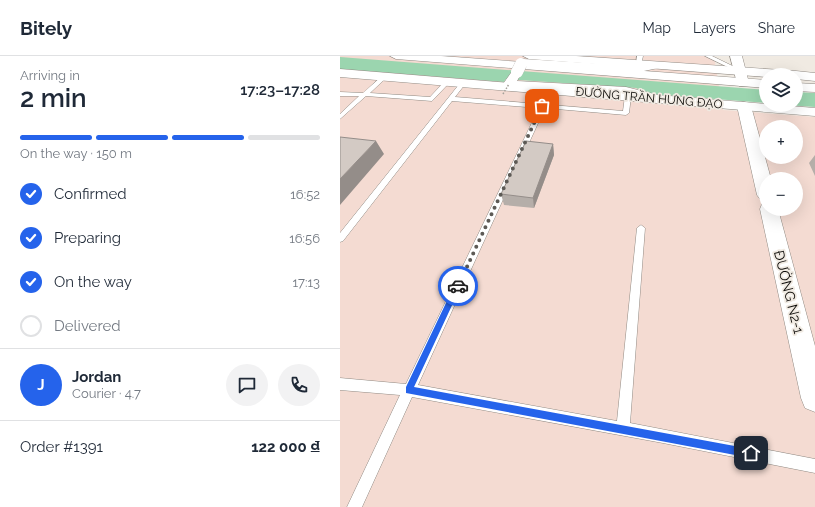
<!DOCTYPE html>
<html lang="en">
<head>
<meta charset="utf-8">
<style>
	body { margin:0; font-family:Raleway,sans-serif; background:#f2f2f3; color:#1f2937; height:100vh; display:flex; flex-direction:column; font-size:15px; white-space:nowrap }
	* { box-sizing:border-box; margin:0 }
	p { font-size:13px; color:#747a83 }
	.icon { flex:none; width:22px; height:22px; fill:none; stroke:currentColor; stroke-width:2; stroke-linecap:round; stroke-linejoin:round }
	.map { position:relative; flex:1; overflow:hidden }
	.drawer { display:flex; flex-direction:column; background:#fff; width:340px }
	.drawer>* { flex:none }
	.tools { position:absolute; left:419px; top:12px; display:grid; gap:8px }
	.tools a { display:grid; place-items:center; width:44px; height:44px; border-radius:50%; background:#fff; box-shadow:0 4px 16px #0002; font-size:20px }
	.pin { position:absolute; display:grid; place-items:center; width:34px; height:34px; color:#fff; margin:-17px; border-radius:8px; box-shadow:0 2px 6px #0006 }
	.courier { position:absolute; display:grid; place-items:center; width:40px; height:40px; margin:-20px; border:3px solid #2563eb; border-radius:50%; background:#fff; color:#222; box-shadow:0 1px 5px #0007 }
	.headline em { font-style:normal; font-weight:600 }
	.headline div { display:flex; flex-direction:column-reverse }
	.headline { display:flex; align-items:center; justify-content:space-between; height:68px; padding:0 20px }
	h1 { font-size:26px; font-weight:600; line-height:30px }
	.bar { display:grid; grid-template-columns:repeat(4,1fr); gap:6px 4px; align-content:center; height:48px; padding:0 20px }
	.bar i { height:5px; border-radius:3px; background:#e0e1e3 }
	.bar .current { background:#2563eb }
	.bar p { grid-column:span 4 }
	.line { display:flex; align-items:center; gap:10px; padding:0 20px; border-top:1px solid #e0e1e3 }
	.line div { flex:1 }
	.round { display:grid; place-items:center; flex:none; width:42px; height:42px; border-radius:21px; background:#f2f2f3 }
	ol { padding:0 20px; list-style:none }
	li { display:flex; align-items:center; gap:12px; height:44px }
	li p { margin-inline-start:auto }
	li .icon { padding:4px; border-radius:50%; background:#2563eb; color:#fff; stroke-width:4 }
	li:last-child { color:#747a83 }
	li i { width:22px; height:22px; border:2px solid #e0e1e3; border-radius:50% }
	header { display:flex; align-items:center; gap:24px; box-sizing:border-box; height:56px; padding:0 20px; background:#fff; border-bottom:1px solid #e0e1e3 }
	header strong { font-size:19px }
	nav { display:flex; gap:22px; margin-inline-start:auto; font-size:14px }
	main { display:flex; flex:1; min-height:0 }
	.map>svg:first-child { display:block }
	.industrial { fill:#f4dbd2; fill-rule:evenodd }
	.green { fill:#9bd5af }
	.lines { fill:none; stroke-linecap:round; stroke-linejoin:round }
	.service-casing { stroke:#908a83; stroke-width:1 }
	.minor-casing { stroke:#908a83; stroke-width:1 }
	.tertiary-casing { stroke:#908a83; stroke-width:1 }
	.secondary-casing { stroke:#908a83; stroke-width:1 }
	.trunk-casing { stroke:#908a83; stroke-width:1 }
	.service { fill:#fff; fill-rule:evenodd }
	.minor { fill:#fff; fill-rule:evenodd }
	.tertiary { fill:#fff; fill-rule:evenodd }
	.secondary { fill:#fff; fill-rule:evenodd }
	.trunk { fill:#fff; fill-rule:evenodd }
	.minor-bridge-casing { stroke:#908a83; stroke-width:12; stroke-linecap:butt }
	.path-bridge { stroke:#a4a099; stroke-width:1.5; stroke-dasharray:1.5 1.5; stroke-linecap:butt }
	.minor-bridge { stroke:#fff; stroke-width:12 }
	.wall { fill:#b5aea9 }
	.shaded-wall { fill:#948d89 }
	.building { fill:#d3cac4; stroke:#948d89 }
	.route { fill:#2563eb }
	.done { stroke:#5d5a55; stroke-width:4; stroke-dasharray:0 7.2 }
	.labels { text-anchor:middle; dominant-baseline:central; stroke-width:3.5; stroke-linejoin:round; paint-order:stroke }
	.far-street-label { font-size:12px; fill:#0e0c09; stroke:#f0eae2 }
	.street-label { font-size:14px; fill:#0e0c09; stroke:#f0eae2 }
</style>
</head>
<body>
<header>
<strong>Bitely</strong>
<nav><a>Map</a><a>Layers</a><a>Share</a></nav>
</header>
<main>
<section class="drawer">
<div class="headline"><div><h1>2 min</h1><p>Arriving in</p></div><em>17:23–17:28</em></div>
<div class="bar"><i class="current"></i><i class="current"></i><i class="current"></i><i></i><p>On the way · 150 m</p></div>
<ol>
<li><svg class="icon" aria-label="check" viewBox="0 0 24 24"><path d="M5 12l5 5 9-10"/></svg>Confirmed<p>16:52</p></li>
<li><svg class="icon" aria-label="check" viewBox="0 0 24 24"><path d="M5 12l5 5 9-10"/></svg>Preparing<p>16:56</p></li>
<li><svg class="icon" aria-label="check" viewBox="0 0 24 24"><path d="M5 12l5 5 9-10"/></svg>On the way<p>17:13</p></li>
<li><i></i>Delivered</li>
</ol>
<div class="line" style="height:72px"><b class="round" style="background:#2563eb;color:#fff">J</b><div><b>Jordan</b><p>Courier · 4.7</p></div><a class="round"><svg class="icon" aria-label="chat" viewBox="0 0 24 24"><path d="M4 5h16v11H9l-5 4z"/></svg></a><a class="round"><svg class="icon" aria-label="phone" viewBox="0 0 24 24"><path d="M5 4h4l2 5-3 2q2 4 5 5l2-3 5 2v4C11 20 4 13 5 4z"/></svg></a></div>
<div class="line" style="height:52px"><div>Order #1391</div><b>122 000 ₫</b></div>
</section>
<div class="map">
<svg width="475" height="451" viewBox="0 0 475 451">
	<rect width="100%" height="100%" fill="#f0eae2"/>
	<path class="industrial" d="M 0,0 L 374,0 L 383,54 L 475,61 L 475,451 L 0,451 ZM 426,71 L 456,71 L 456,101 L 426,101 ZM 426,123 L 456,123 L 456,153 L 426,153 Z"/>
	<path class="green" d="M 0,1 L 426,34 L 426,47 L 309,38 L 296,32 L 166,23 L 164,26 L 0,13 Z
		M 456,36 L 475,37 L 475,51 L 446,49 L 456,49 Z"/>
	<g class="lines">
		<defs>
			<path id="service" d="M 297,0 L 303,0 L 301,9 L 296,8 Z
				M 365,0 L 372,0 L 403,15 L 398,16 Z
				M 42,20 L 47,21 L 30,37 L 90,41 L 105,25 L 110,26 L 92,45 L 26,40 L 0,63 L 0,58 L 19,40 L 0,40 L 0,36 L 23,37 Z
				M 123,25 L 126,27 L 115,41 L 283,55 L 285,40 L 288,38 L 291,40 L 289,57 L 286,59 L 205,52 L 78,329 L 277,365 L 297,172 L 301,169 L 305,172 L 290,367 L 475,403 L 475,417 L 323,387 L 72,341 L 22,451 L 7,451 L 60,339 L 0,334 L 0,322 L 66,328 L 199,52 L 112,45 L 3,185 L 0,186 L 0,177 L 121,26 Z"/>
			<path id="minor" d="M 183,3 L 299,10 L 319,6 L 324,9 L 323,11 L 299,16 L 186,9 L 181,11 L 177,10 L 176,8 L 179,4 Z
				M 177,13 L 182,16 L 177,25 L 286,31 L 318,39 L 320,42 L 318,45 L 314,46 L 286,39 L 165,30 L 163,28 L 173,14 Z"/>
			<path id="tertiary" d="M 390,0 L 402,0 L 409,27 L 407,30 L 399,30 L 397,27 Z
				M 404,46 L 409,47 L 411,50 L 431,123 L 426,123 L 426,145 L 420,143 L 417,139 L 397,50 L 399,47 Z
				M 426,147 L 426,153 L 438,153 L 475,290 L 475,356 L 465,352 L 461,342 L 420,153 L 422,148 Z"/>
			<path id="secondary" d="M 183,0 L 236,0 L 456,15 L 475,17 L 475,25 L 456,23 L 456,19 L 426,19 L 426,21 L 189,3 Z
				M 0,13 L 475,52 L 475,60 L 0,21 Z"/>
			<path id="trunk" d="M 50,0 L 101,0 L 426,24 L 426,32 L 56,3 Z
				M 456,27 L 475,28 L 475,36 L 456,35 Z"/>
		</defs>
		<use href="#service" class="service-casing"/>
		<use href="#minor" class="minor-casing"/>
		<use href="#tertiary" class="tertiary-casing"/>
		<use href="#secondary" class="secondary-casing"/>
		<use href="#trunk" class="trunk-casing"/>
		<use href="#service" class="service"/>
		<use href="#minor" class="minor"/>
		<use href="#tertiary" class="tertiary"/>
		<use href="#secondary" class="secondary"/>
		<use href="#trunk" class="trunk"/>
		<defs>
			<path id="minor-bridge" d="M 177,16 L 181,8"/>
		</defs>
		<use href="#minor-bridge" class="minor-bridge-casing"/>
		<path class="path-bridge" d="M 163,38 L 169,28"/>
		<use href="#minor-bridge" class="minor-bridge"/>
	</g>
	<path class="wall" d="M 213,88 L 214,99 L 194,152 L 164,149 L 161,138 Z
		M 475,99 L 475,120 L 469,107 Z"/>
	<path class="shaded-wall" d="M 36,85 L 44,98 L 0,149 L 0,123 Z
		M 213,88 L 214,99 L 194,152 L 193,142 Z"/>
	<path class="building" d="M 0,81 L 36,85 L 0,123 Z
		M 186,85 L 213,88 L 193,142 L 161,138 Z"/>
	<path class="route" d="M 118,227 L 121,230 L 74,331 L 411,393 L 414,394 L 415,397 L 414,400 L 411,402 L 66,337 L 66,331 L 115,228 Z"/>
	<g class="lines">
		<path class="done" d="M 118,230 L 202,50"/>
	</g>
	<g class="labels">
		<g class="far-street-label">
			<text transform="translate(309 42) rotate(5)">ĐƯỜNG TRẦN HƯNG ĐẠO</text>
		</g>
		<g class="street-label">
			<text transform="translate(449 236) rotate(76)">ĐƯỜNG N2-1</text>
		</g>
	</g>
</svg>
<div class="tools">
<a><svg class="icon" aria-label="layers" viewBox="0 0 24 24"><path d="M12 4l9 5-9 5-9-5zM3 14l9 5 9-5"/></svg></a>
<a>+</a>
<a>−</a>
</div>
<div class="pin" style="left:202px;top:50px;background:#ea580c"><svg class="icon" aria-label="bag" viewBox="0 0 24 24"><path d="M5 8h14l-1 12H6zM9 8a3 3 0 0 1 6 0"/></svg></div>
<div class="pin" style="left:411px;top:397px;background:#1f2937"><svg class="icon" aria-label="home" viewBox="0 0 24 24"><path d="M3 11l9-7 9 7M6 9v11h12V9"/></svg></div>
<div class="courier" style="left:118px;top:230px"><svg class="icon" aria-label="car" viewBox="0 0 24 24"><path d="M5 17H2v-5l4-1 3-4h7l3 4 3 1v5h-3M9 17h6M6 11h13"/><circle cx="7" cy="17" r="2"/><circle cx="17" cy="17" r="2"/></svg></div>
</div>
</main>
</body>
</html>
